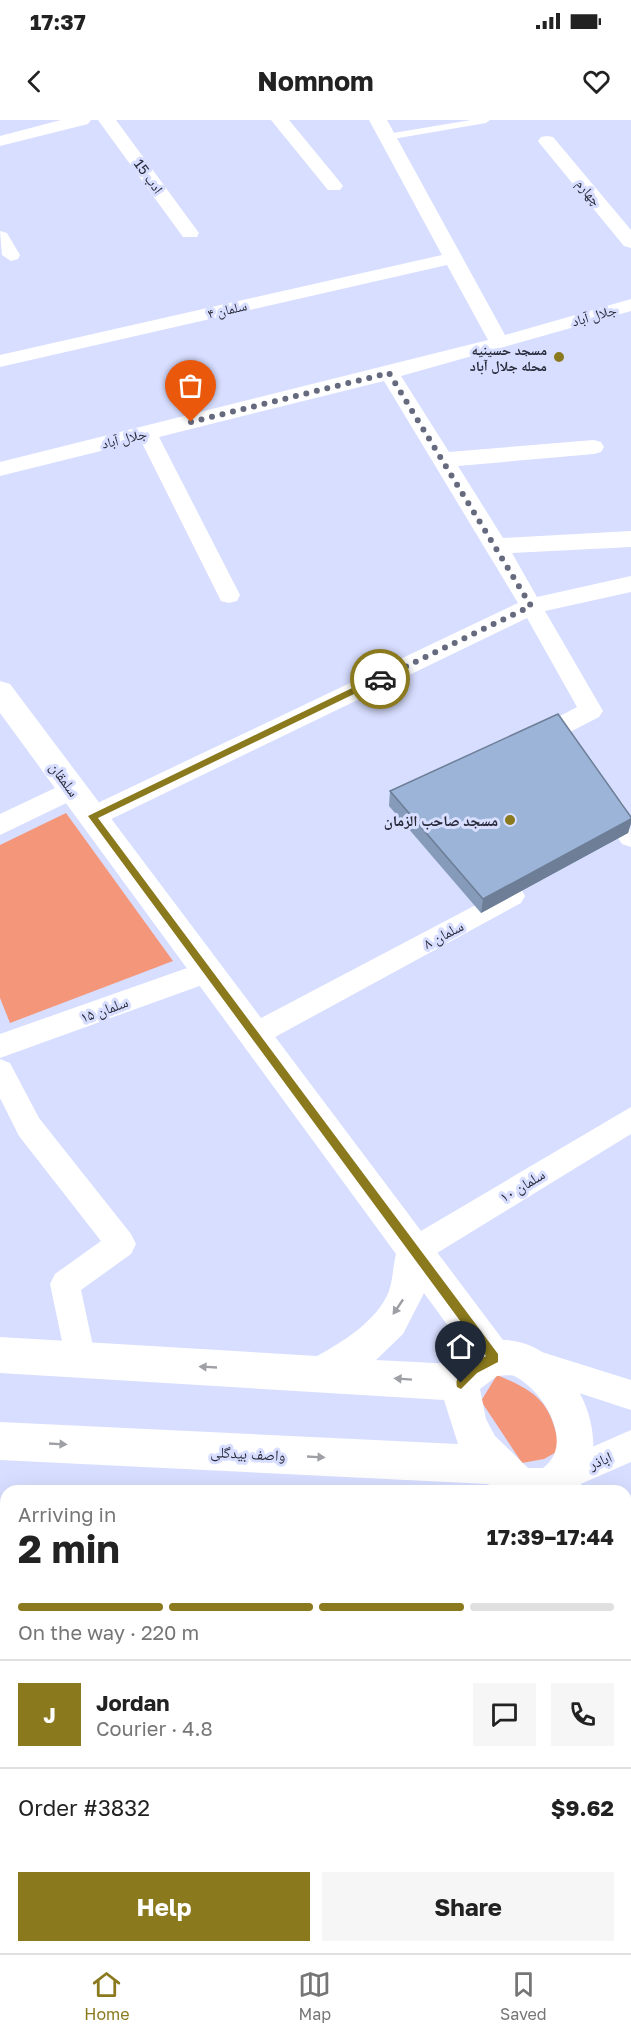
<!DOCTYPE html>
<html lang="en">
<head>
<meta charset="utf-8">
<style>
	body { margin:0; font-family:"Golos Text","Noto Naskh Arabic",sans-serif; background:#f6f6f6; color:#222; height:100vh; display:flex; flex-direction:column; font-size:22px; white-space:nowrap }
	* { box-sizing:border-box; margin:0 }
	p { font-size:20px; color:#767676 }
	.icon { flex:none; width:33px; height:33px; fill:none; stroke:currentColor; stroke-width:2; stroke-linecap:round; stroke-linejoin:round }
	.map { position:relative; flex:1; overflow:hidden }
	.sheet { position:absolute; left:0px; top:1365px; width:632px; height:468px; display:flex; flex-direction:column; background:#fff; border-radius:18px 18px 0 0; box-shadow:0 6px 24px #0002 }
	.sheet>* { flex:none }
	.pin { position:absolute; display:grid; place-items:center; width:51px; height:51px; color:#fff; margin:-62px -26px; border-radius:50% 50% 50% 0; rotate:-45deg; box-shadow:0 0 6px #0007 }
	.pin .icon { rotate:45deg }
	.courier { position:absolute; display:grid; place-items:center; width:60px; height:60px; margin:-30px; border:4px solid #8a791d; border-radius:50%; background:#fff; color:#222; box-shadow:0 2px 8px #0007 }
	.headline em { font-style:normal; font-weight:700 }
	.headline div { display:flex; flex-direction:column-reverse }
	.headline { display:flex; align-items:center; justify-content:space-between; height:102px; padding:0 18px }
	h1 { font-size:39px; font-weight:700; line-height:45px }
	.bar { display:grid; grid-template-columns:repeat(4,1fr); gap:9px 6px; align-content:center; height:72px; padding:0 18px }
	.bar i { height:8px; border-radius:4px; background:#e0e0e0 }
	.bar .selected { background:#8a791d }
	.bar p { grid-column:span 4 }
	.line { display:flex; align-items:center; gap:15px; padding:0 18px; border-top:2px solid #e0e0e0 }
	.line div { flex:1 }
	.round { display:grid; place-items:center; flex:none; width:63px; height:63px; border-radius:0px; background:#f6f6f6 }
	.button { display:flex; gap:12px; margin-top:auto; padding:12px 18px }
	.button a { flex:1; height:69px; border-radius:0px; background:#8a791d; color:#fff; font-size:24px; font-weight:700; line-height:69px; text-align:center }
	.button a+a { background:#f6f6f6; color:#222 }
	.status { display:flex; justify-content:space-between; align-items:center; height:42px; padding:0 30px; background:#fff; direction:ltr }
	.status svg { height:16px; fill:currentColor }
	header { display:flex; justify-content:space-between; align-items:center; height:78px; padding:0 18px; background:#fff; font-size:27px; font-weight:700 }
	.tabs { display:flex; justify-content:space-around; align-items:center; height:84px; border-top:2px solid #e0e0e0; background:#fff; font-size:16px; color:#767676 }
	.tabs a { display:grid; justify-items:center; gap:3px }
	.tabs .selected { color:#8a791d }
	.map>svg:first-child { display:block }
	.green { fill:#f49679 }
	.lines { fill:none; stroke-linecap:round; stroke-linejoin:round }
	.service { fill:#fff; fill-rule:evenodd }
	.minor { fill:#fff; fill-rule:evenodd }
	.tertiary { fill:#fff; fill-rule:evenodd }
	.wall { fill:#869bb9 }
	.shaded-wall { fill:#6d7e96 }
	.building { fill:#9cb4d7; stroke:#6d7e96; stroke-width:1.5 }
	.oneway { fill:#9fa0a6 }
	.route { fill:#8a791d }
	.done { stroke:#666a7f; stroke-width:6; stroke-dasharray:0 10.8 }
	.poi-dot { fill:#8a791d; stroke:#d8deff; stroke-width:2 }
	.labels { text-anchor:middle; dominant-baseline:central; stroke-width:6; stroke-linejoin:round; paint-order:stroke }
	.far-street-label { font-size:14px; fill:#292b3a; stroke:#d8deff }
	.far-poi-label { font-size:14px; font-weight:bold; fill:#292b3a; stroke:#d8deff; text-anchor:end }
	.street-label { font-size:15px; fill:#292b3a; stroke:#d8deff }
	.poi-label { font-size:15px; font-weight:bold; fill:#292b3a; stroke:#d8deff; text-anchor:end }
</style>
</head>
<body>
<div class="status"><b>17:37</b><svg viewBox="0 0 49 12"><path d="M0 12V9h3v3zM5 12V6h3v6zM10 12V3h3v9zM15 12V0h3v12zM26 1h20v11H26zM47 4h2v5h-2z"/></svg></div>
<header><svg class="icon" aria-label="back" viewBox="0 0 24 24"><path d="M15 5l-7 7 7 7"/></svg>Nomnom<svg class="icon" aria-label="heart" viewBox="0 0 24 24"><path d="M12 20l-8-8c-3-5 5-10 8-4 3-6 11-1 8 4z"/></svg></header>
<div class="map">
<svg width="631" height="1833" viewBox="0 0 631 1833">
	<rect width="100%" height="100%" fill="#d8deff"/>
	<path class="green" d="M 66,693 L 173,841 L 10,903 L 0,878 L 0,725 Z
		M 497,1255 C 540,1273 551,1283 560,1330 L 544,1339 L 522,1343 L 481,1281 Z"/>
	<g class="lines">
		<path class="service" d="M 471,0 L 490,0 L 486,3 L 387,20 L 383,17 L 387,14 Z
			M 452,1827 L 471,1827 L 473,1833 L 454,1833 Z"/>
		<path class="minor" d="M 61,0 L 91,0 L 88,4 L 0,26 L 0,16 Z
			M 98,0 L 116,0 L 199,113 L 197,117 L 183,117 Z
			M 271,0 L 289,0 L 340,62 L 343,66 L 340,70 L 328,70 Z
			M 369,0 L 387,0 L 505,215 L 631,179 L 631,191 L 401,256 L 449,332 L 594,320 L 601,322 L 604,327 L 601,332 L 594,334 L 458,346 L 503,418 L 631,411 L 631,427 L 512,433 L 537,477 L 631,456 L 631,472 L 545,491 L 603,591 L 599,597 L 570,612 L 581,629 L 577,635 C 559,641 551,624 543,609 L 547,603 L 577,587 L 527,498 L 101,704 L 92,707 L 83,704 L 80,697 L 83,690 L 518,483 L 384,261 L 159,317 L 240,475 L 237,481 L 229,483 L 221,481 L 141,321 L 0,356 L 0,342 L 488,220 L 447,145 L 0,247 L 0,235 L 442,135 Z
			M 547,16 L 553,17 L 631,110 L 631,128 L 624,126 L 541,25 L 538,21 L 541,17 Z
			M 0,111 L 7,113 L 20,135 L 18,139 L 11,141 L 2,135 Z
			M 72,660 L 81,662 L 84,669 L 81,676 L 0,715 L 0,694 Z
			M 607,672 C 631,680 631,706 631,727 L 622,724 L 595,682 L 598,675 Z
			M 512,766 L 521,769 L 525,776 L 521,783 L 264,923 L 254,927 L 244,923 L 241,915 L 244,907 Z
			M 207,841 L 216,844 L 220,852 L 216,860 L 0,938 L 0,914 Z
			M 0,939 L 10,943 L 39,998 L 131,1114 L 136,1124 L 131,1134 L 81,1170 L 96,1240 L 92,1250 L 81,1255 L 70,1250 L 66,1240 L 50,1164 L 55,1154 L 101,1121 L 19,1016 L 0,978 Z
			M 631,987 L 631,1014 L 424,1141 L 414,1145 L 404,1141 L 399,1131 L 404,1121 Z
			M 532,1229 L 631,1260 L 631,1290 L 521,1254 L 517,1244 L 521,1234 Z
			M 631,1310 L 631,1342 L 569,1369 L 558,1364 L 553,1353 L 558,1342 Z
			M 631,1556 L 631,1590 L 626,1592 L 626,1558 Z"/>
		<path class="tertiary" d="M 0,561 L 10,564 L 503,1220 C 569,1220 622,1320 576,1371 L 495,1371 L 488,1364 L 0,1340 L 0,1302 L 458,1324 L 444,1280 L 0,1253 L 0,1217 L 317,1236 C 343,1222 378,1200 389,1171 C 393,1159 393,1146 396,1134 L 0,593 ZM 424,1173 L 467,1232 L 453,1244 L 376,1240 L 403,1214 ZM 497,1256 C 503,1256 511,1254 516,1257 C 545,1272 575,1325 543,1348 L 528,1348 L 495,1316 L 486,1299 L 480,1269 Z
			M 626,1628 L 631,1630 L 631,1695 L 626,1693 Z"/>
	</g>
	<path class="wall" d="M 390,671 L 631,697 L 631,703 L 628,713 L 481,793 L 389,686 Z"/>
	<path class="shaded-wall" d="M 631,699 L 631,703 L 628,713 L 481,793 L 483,779 Z"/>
	<path class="building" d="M 558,594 L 631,697 L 631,699 L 483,779 L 390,671 Z"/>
	<defs><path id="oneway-solid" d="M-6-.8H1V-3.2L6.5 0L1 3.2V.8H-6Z" transform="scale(1.5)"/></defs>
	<g class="oneway">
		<use href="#oneway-solid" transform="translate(398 1187) rotate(124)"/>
		<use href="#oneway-solid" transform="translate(208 1247) rotate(-177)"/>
		<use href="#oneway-solid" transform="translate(403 1259) rotate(-176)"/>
		<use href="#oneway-solid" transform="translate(58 1324) rotate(3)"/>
		<use href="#oneway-solid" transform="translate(316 1337) rotate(3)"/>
	</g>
	<path class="route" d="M 377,556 L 385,559 L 98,698 L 498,1234 L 498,1242 L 477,1253 L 461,1269 L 457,1267 C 453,1252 475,1242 486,1236 L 88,696 Z"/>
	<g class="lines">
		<path class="done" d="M 191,302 L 389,253 L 531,486 L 380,559"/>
	</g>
	<g class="poi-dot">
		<circle cx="559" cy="237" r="6"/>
		<circle cx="510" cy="700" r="6"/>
	</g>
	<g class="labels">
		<g class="far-street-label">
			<text transform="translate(149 56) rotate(54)">ادب 15</text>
			<text transform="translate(589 72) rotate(50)">چهارم</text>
			<text transform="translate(227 189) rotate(-13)">سلمان ۴</text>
			<text transform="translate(594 195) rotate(-16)">جلال آباد</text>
			<text transform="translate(124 318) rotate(-14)">جلال آباد</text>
		</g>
		<g class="far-poi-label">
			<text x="547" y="229">مسجد حسینیه<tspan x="547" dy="16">محله جلال آباد</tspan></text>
		</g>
		<g class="street-label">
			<text transform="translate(65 659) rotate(54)">سلمقان</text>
			<text transform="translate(443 814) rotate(-28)">سلمان ۸</text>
			<text transform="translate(104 889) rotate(-20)">سلمان ۱۵</text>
			<text transform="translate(522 1065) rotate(-31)">سلمان ۱۰</text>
			<text transform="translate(248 1333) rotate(3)">واصف بیدگلی</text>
			<text transform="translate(600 1340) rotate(-23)">اباذر</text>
		</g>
		<g class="poi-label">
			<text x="498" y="700">مسجد صاحب الزمان</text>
		</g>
	</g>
</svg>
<div class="pin" style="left:191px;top:302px;background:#ea580c"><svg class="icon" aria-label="bag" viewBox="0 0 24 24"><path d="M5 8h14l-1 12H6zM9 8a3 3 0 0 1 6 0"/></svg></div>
<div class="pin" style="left:461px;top:1263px;background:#1f2937"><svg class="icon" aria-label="home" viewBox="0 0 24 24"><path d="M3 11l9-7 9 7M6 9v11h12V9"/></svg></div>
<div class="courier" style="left:380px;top:559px"><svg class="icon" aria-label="car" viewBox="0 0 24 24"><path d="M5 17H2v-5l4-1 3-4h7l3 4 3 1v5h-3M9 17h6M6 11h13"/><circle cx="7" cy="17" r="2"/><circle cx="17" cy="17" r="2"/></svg></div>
<section class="sheet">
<div class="headline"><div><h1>2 min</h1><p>Arriving in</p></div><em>17:39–17:44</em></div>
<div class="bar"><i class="selected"></i><i class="selected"></i><i class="selected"></i><i></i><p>On the way · 220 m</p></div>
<div class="line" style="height:108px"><b class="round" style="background:#8a791d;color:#fff">J</b><div><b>Jordan</b><p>Courier · 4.8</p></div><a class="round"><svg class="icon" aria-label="chat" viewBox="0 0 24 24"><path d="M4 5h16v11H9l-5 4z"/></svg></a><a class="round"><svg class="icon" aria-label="phone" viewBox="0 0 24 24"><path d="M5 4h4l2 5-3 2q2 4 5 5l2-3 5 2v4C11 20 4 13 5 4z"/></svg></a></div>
<div class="line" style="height:78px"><div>Order #3832</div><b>$9.62</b></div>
<div class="button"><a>Help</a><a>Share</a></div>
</section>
</div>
<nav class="tabs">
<a class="selected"><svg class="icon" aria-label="home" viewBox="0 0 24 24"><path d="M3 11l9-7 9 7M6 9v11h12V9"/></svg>Home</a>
<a><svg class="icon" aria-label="map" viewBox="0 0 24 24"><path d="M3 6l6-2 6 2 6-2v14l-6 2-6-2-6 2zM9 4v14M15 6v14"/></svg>Map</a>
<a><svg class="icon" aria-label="saved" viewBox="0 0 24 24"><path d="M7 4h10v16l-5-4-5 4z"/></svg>Saved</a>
</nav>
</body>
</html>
